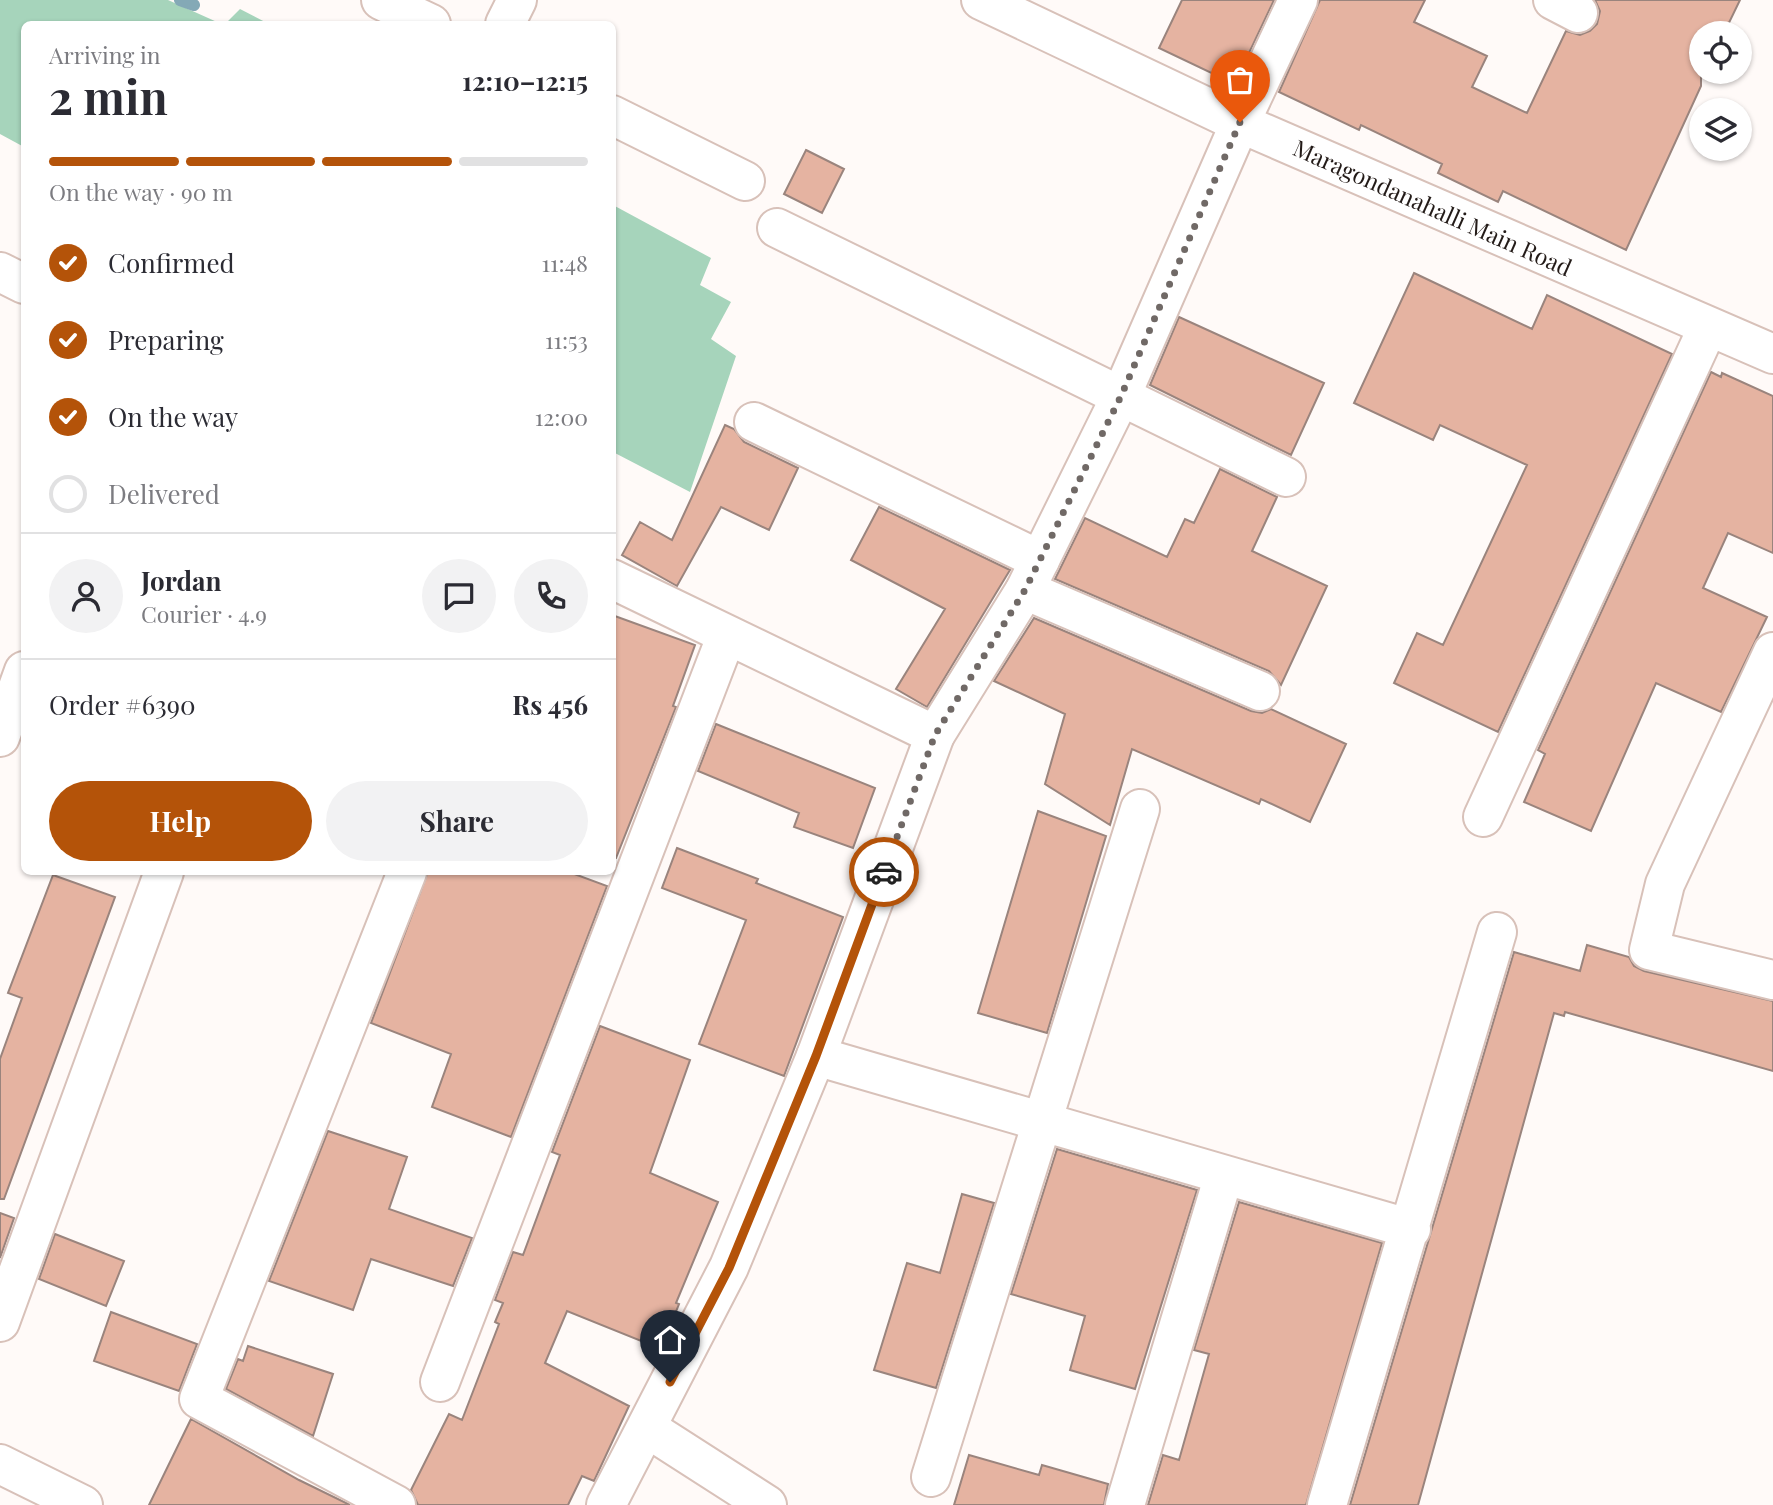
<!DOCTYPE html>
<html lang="en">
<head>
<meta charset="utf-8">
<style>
	body { margin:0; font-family:"Playfair Display",serif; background:#f2f2f3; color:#2b2b33; height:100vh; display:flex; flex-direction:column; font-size:26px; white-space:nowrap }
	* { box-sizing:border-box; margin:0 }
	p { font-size:23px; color:#7c7c81 }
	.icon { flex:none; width:38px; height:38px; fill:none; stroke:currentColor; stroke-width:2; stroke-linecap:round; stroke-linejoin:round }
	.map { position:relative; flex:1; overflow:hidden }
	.sheet { position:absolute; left:21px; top:21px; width:595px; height:854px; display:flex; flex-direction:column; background:#fff; border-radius:10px; box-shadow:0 2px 5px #0004 }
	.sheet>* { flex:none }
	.fabs { position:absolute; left:1689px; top:21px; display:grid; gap:14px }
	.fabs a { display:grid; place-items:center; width:63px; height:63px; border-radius:50%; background:#fff; box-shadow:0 2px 5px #0004; font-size:35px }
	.pin { position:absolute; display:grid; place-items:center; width:60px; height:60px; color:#fff; margin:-72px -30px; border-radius:50% 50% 50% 0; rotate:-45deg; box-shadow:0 0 7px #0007 }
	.pin .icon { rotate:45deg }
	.courier { position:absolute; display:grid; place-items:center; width:70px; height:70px; margin:-35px; border:5px solid #b45309; border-radius:50%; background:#fff; color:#222; box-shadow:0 2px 9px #0007 }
	.head em { font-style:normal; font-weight:700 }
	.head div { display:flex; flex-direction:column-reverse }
	.head { display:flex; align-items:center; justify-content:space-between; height:119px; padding:0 28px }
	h1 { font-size:46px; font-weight:700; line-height:52px }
	.bar { display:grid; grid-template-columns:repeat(4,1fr); gap:10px 7px; align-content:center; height:84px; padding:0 28px }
	.bar i { height:9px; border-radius:5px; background:#e1e1e2 }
	.bar .active { background:#b45309 }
	.bar p { grid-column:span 4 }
	.line { display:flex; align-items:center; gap:18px; padding:0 28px; border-top:2px solid #e1e1e2 }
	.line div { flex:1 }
	.round { display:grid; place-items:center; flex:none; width:74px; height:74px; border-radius:37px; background:#f2f2f3 }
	ol { padding:0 28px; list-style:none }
	li { display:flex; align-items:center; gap:21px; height:77px }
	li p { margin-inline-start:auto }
	li .icon { padding:7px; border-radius:50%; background:#b45309; color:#fff; stroke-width:4 }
	li:last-child { color:#7c7c81 }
	li i { width:38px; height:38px; border:4px solid #e1e1e2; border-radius:50% }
	.action { display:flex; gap:14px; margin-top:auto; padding:14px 28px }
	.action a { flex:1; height:80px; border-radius:42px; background:#b45309; color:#fff; font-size:28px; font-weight:700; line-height:80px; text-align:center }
	.action a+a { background:#f2f2f3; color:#2b2b33 }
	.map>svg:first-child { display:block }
	.green { fill:#a6d4bb }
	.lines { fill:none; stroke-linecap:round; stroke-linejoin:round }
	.stream { stroke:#84a9b6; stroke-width:12 }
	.building { fill:#e5b3a1; stroke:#9a847d; stroke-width:2 }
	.street-casing { stroke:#d8c1b9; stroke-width:42 }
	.secondary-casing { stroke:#d8c1b9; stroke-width:42 }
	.street { stroke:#fff; stroke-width:38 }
	.secondary { stroke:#fff; stroke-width:38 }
	.done { stroke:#706966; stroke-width:7; stroke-dasharray:0 12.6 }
	.route { stroke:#b45309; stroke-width:9 }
	.labels { text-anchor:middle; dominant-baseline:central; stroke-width:7; stroke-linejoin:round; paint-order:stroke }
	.street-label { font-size:23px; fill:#231b18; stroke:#fff }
</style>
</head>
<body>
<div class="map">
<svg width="1773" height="1505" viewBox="0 0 1773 1505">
	<rect width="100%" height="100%" fill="#fffaf8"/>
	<path class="green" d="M 0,0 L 168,0 L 217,22 L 227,22 L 240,9 L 269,24 L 24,24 L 24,147 L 0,134 Z
		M 613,205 L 711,258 L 700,285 L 731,302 L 711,339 L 736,356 L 690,492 L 613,452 Z"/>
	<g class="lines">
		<path class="stream" d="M 180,0 L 194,5"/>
	</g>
	<path class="building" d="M 1182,0 L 1274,0 L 1240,72 L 1230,68 L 1224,79 L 1159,48 Z
		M 1320,0 L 1425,0 L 1414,22 L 1487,56 L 1472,87 L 1527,113 L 1566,31 L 1580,35 L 1590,31 L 1597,24 L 1600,11 L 1595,0 L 1740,0 L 1724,33 L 1701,33 L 1701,86 L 1626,250 L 1503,191 L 1498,202 L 1438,173 L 1442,164 L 1361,125 L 1359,130 L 1279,92 Z
		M 806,150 L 844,169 L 822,213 L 784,194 Z
		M 1414,273 L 1532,329 L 1547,295 L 1672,354 L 1498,732 L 1394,683 L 1417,633 L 1443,645 L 1527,465 L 1440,425 L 1433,440 L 1354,403 Z
		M 1179,317 L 1324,383 L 1291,455 L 1150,385 Z
		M 1711,372 L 1721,377 L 1722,373 L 1773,396 L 1773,553 L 1728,533 L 1703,588 L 1767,617 L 1721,712 L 1656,683 L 1591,831 L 1524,802 L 1545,754 L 1538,750 Z
		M 725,425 L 734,429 L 744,442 L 798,468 L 769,530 L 721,507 L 677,586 L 622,555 L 640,522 L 672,540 Z
		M 1220,469 L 1277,497 L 1252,551 L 1327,586 L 1281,685 L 1269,671 L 1055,579 L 1085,518 L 1167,557 L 1185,519 L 1194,523 Z
		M 879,507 L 1010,570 L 927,707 L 896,689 L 945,609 L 851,560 Z
		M 612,615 L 695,645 L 673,706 L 676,707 L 616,858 L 612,858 Z
		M 1034,618 L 1251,711 L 1262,713 L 1271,709 L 1346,744 L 1310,822 L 1261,799 L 1259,804 L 1132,749 L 1110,825 L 1045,784 L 1065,714 L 994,681 Z
		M 716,724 L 875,788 L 853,848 L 794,827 L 799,813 L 698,771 Z
		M 1038,811 L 1106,836 L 1047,1033 L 978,1013 Z
		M 677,848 L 758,879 L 756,883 L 843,917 L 784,1076 L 699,1044 L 746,920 L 662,888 Z
		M 428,872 L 569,872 L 607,886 L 511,1137 L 432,1107 L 451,1054 L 371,1023 Z
		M 53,875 L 115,897 L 4,1199 L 0,1199 L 0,1059 L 22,998 L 8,993 Z
		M 1587,945 L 1629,957 L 1634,966 L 1644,971 L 1773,1001 L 1773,1071 L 1565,1012 L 1564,1016 L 1554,1013 L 1418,1505 L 1350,1505 L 1514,952 L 1580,971 Z
		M 600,1026 L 690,1060 L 650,1173 L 718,1202 L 676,1303 L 679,1304 L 661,1349 L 567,1311 L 545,1363 L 629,1406 L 594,1481 L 582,1476 L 568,1505 L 418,1505 L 411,1490 L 449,1414 L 462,1420 L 499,1324 L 495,1322 L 503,1303 L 495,1300 L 513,1252 L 523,1255 L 560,1155 L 552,1152 Z
		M 328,1131 L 407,1157 L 389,1209 L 472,1238 L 453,1286 L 371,1259 L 353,1310 L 269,1281 Z
		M 1057,1149 L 1197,1190 L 1135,1389 L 1070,1370 L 1085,1316 L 1011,1294 Z
		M 962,1194 L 994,1203 L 936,1388 L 874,1370 L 907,1263 L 940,1273 Z
		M 1239,1202 L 1382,1243 L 1306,1505 L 1148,1505 L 1163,1455 L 1179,1460 L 1209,1354 L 1194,1350 Z
		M 0,1213 L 14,1218 L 0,1258 Z
		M 55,1234 L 124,1261 L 106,1306 L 39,1279 Z
		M 111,1312 L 197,1344 L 179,1391 L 94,1361 Z
		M 248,1346 L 333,1374 L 313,1436 L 226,1389 L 238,1359 L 243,1361 Z
		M 191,1419 L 299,1480 L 350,1505 L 149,1505 Z
		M 969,1455 L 1039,1475 L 1042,1465 L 1108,1484 L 1104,1505 L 954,1505 Z"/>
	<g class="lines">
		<defs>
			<path id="street" d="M 381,0 L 431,24
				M 1553,0 L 1578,13
				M 505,24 L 517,0
				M 612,115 L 745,181
				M 1240,123 L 1298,0
				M 777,228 L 1286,477
				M 0,272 L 24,284
				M 754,422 L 1040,560
				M 612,579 L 935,735
				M 1025,590 L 1260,691
				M 1773,652 L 1665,884 L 1649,950 L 1773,980
				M 0,737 L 24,671
				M 1483,817 L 1708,327
				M 816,1056 L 1411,1229
				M 0,1322 L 164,872
				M 440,1382 L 726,637
				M 647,1428 L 767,1505
				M 0,1464 L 83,1505
				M 931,1477 L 1140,809
				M 396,1505 L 199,1399 L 407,872
				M 1125,1505 L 1224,1175
				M 1327,1505 L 1497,932"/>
			<path id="secondary" d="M 981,0 L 1240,123 L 1773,354
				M 606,1505 L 729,1267 L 816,1056 L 935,735 L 1025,590 L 1121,396 L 1240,123"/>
		</defs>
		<use href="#street" class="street-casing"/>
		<use href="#secondary" class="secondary-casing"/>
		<use href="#street" class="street"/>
		<use href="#secondary" class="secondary"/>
	</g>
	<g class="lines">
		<path class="done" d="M 884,872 L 935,735 L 1025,590 L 1121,396 L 1240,122"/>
		<path class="route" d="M 670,1382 L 729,1268 L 816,1056 L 884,872"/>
	</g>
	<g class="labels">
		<g class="street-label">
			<text transform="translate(1433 207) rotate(24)">Maragondanahalli Main Road</text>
		</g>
	</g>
</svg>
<div class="fabs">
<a><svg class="icon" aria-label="locate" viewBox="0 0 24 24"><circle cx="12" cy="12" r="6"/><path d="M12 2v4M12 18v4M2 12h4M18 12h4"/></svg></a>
<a><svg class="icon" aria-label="layers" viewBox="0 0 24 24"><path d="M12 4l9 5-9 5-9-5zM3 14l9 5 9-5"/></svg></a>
</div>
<div class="pin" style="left:1240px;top:122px;background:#ea580c"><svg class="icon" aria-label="bag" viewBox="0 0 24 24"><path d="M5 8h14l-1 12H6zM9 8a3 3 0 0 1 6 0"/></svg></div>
<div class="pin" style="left:670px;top:1382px;background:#1f2937"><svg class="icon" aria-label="home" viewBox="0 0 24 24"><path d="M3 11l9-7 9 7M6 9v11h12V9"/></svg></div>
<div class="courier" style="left:884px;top:872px"><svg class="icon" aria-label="car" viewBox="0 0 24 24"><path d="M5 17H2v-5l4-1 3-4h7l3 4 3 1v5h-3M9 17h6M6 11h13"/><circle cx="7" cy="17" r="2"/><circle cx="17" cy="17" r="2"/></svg></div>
<section class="sheet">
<div class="head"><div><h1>2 min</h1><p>Arriving in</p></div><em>12:10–12:15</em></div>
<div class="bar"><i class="active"></i><i class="active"></i><i class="active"></i><i></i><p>On the way · 90 m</p></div>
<ol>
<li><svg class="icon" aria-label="check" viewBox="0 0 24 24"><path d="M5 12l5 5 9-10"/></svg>Confirmed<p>11:48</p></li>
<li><svg class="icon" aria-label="check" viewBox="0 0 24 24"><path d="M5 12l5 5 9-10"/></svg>Preparing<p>11:53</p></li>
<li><svg class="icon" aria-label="check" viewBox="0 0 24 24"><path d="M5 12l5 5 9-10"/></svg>On the way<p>12:00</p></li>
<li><i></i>Delivered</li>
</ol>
<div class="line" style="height:126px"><a class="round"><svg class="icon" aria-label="person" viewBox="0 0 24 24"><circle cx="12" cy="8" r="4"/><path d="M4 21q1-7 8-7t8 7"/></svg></a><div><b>Jordan</b><p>Courier · 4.9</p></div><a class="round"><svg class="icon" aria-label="chat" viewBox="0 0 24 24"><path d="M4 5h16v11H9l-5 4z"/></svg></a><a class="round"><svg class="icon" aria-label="phone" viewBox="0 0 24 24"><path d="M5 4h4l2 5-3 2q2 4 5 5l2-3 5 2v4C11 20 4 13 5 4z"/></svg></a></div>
<div class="line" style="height:91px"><div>Order #6390</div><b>Rs 456</b></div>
<div class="action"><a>Help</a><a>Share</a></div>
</section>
</div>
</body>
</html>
